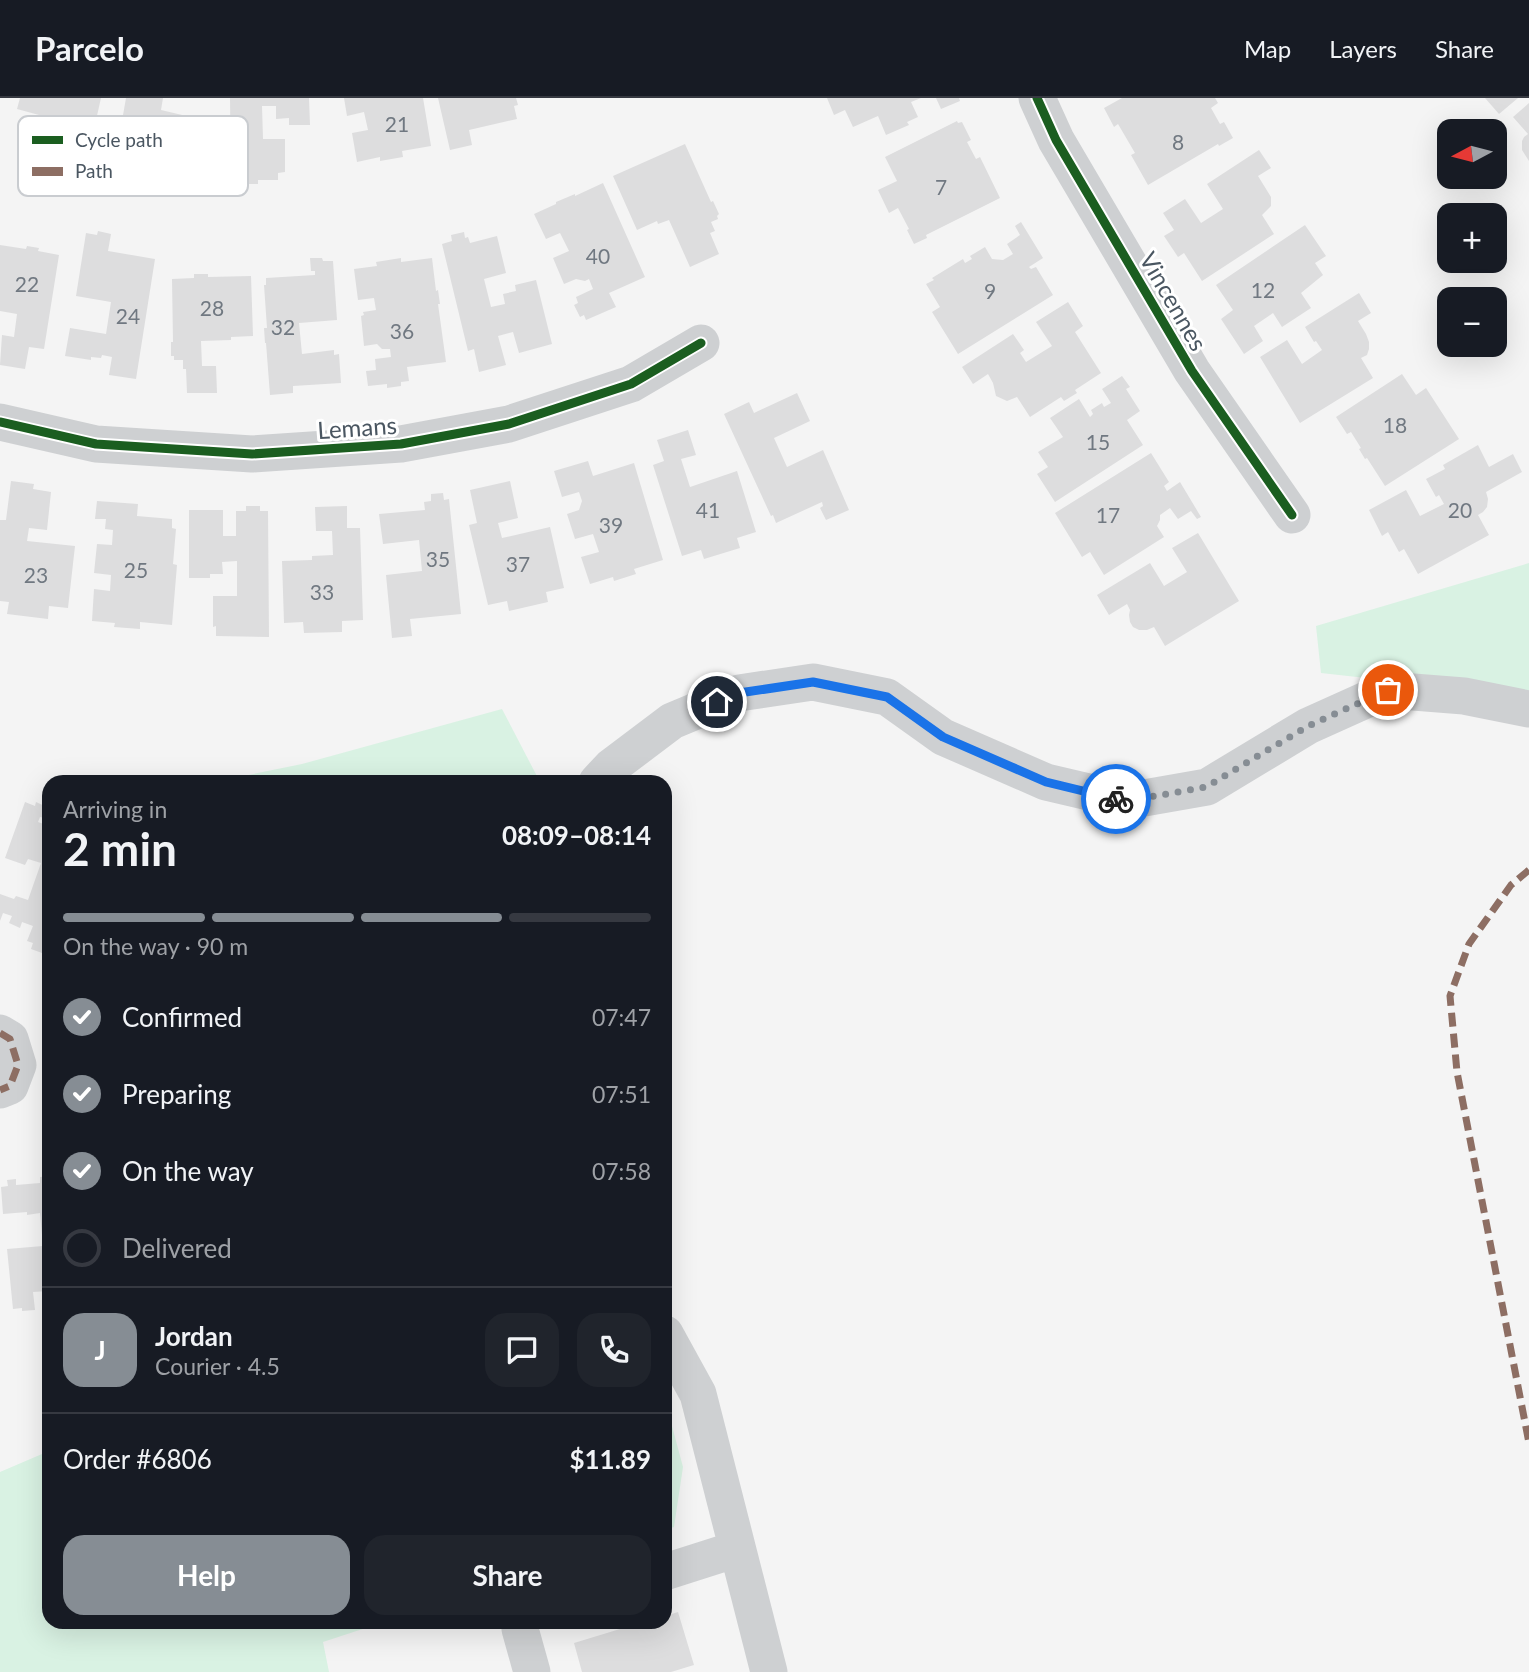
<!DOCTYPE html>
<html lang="en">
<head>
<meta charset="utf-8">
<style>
	body { margin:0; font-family:Lato,sans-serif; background:#20242c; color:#f1f3f6; height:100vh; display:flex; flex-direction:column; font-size:26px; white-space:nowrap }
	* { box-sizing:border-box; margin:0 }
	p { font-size:23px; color:#9ea1a6 }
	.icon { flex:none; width:38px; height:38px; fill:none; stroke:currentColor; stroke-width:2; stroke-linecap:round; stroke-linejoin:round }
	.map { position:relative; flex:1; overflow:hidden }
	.details { position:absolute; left:42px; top:677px; width:630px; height:854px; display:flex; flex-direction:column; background:#171b24; border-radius:21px; box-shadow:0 7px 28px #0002 }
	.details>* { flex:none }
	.needle { width:46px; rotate:263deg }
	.buttons { position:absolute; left:1437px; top:21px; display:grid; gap:14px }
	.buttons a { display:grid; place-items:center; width:70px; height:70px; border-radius:14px; background:#171b24; box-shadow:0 7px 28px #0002; font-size:35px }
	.pin { position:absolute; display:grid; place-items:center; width:60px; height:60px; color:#fff; margin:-30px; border:4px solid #fff; border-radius:50%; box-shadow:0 2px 7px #0007 }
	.courier { position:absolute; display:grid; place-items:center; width:70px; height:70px; margin:-35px; border:5px solid #1a73e8; border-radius:50%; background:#fff; color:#222; box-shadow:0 2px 9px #0007 }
	.head em { font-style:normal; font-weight:700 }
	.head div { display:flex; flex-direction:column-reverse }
	.head { display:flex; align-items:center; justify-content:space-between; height:119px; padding:0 21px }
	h1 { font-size:46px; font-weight:700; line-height:52px }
	.bar { display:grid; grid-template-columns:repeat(4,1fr); gap:10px 7px; align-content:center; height:84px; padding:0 21px }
	.bar i { height:9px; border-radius:5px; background:#363941 }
	.bar .on { background:#868d94 }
	.bar p { grid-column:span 4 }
	.line { display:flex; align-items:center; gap:18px; padding:0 21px; border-top:2px solid #363941 }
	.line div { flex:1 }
	.round { display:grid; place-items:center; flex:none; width:74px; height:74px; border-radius:21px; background:#20242c }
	ol { padding:0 21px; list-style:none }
	li { display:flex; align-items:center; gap:21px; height:77px }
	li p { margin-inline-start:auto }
	li .icon { padding:7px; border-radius:50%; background:#868d94; color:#fff; stroke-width:4 }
	li:last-child { color:#9ea1a6 }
	li i { width:38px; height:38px; border:4px solid #363941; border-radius:50% }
	.cta { display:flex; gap:14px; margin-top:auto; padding:14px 21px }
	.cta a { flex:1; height:80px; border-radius:21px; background:#868d94; color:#fff; font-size:28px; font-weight:700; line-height:80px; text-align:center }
	.cta a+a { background:#20242c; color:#f1f3f6 }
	header { display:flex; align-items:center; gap:42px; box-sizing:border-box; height:98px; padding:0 35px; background:#171b24; border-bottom:2px solid #363941 }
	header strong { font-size:33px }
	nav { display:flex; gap:38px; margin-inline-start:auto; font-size:24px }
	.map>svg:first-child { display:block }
	.green { fill:#d9f2e3 }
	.building { fill:#ddddde }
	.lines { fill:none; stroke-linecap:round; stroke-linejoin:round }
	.minor { stroke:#ced0d2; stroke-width:37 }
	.quiet { stroke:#8d6e63; stroke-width:7; stroke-dasharray:14 7; stroke-linecap:butt }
	.cycleway-casing { stroke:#fff; stroke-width:13 }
	.cycleway { stroke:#1b5e20; stroke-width:9 }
	.done { stroke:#868d94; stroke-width:7; stroke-dasharray:0 12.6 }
	.route { stroke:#1a73e8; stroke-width:9 }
	.labels { text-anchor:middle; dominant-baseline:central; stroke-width:6; stroke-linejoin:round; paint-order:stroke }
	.number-label { font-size:21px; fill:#707881 }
	.street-label { font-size:24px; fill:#4a5661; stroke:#fff }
	.key { fill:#fff; stroke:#c9ccd0; stroke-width:2 }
	.key-label { font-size:19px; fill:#4a5661 }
</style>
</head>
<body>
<header>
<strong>Parcelo</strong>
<nav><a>Map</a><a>Layers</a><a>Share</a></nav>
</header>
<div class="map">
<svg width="1529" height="1574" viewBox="0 0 1529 1574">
	<rect width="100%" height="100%" fill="#f4f4f4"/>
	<path class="green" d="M 1529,465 L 1529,598 L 1321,575 L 1316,528 Z
		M 502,611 L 540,684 L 231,684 L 229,681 L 302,666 Z
		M 665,1302 L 683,1369 L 674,1429 L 665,1432 Z
		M 49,1353 L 49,1524 L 384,1524 L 323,1544 L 329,1574 L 0,1574 L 0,1374 Z"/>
	<path class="building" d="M 20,0 L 101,0 L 94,31 L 65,23 L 63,27 L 39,21 L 39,17 L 17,11 Z
		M 126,0 L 163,0 L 161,12 L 195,20 L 181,80 L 169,77 L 169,80 L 158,78 L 161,64 L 164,64 L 166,59 L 120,49 L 122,41 L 119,40 Z
		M 230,0 L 309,0 L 310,27 L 289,27 L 289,20 L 276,21 L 276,8 L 262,8 L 263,41 L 285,41 L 285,74 L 278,75 L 278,82 L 258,82 L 258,86 L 231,86 Z
		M 344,0 L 423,0 L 431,48 L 402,53 L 403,59 L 380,63 L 380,59 L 357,64 L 352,35 L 368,32 L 364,14 L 347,18 Z
		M 438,0 L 516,0 L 518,7 L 514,8 L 517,21 L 469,32 L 472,47 L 450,52 Z
		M 827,0 L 921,0 L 911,4 L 918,19 L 907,24 L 909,27 L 886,37 L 878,18 L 853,29 L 845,12 L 834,17 Z
		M 936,0 L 959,0 L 960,3 L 941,11 Z
		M 1122,0 L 1215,0 L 1218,5 L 1211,10 L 1220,26 L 1224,24 L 1233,40 L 1219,48 L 1218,46 L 1148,87 L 1131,57 L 1135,55 L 1118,26 L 1114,29 L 1104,10 Z
		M 1485,0 L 1518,0 L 1499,16 Z
		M 1529,5 L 1529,63 L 1522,52 L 1522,43 L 1524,39 L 1528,36 L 1513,19 Z
		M 957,23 L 958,25 L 962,24 L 971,42 L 967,44 L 976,61 L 980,59 L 1000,100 L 926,137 L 927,140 L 914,146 L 907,132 L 909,131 L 898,110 L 889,115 L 878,92 L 897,83 L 885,59 Z
		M 685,46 L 711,104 L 713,103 L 719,116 L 717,118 L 718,121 L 711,124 L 715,133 L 710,135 L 719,156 L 690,169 L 669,122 L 658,126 L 657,123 L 637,132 L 613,78 Z
		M 1259,52 L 1271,70 L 1258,78 L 1271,99 L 1271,108 L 1262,117 L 1274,136 L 1202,183 L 1184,155 L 1178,159 L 1164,138 L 1174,132 L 1163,115 L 1185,101 L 1201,125 L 1223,111 L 1207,86 Z
		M 603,85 L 645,179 L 609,195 L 616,209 L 586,222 L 584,217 L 580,219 L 574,207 L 578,205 L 576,199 L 593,191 L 589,181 L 585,183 L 576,181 L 564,186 L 553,160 L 569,153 L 560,135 L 546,141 L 534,116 L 556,106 L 556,104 L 575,96 L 575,98 Z
		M 1021,124 L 1043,160 L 1029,169 L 1031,171 L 1036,169 L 1053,197 L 958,256 L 932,214 L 940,209 L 926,186 L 934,182 L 932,180 L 963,161 L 965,165 L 972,161 L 970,158 L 985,149 L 992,161 L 1003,162 L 1013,156 L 1007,146 L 1020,137 L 1015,128 Z
		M 1305,127 L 1326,158 L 1315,165 L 1323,177 L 1301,195 L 1311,210 L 1282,229 L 1273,215 L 1254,228 L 1263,243 L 1244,256 L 1221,221 L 1233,212 L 1216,187 Z
		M 98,133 L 111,136 L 108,153 L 155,161 L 136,281 L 109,277 L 112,259 L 102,257 L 101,260 L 91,259 L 91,262 L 65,258 L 70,230 L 106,236 L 111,204 L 76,198 L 86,135 L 97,137 Z
		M 464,134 L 465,140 L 468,139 L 470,145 L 497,138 L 506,175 L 484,181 L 491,209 L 505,206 L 503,196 L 516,193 L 515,187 L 536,182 L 552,246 L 519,255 L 513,234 L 498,238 L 506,267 L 479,274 L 474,251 L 468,253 L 442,146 L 452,143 L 451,137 Z
		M 0,147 L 26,151 L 27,148 L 39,150 L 38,153 L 59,157 L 44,251 L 29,249 L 25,271 L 0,267 L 2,237 L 14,239 L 17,216 L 0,213 Z
		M 310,160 L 322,160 L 323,163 L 333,163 L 337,222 L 299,225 L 302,256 L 334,252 L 334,257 L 339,256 L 341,285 L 293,288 L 293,295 L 270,297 L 266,245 L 265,245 L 264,230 L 267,230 L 264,187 L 266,187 L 266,180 L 315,177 L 315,173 L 311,173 Z
		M 401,160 L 401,164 L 432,160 L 436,193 L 438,192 L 440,206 L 438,206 L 446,264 L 407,269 L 409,283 L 401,284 L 401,288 L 387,290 L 387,286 L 368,288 L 366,273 L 376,272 L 375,261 L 391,259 L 390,251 L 382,251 L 377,246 L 364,248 L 361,218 L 364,217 L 363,214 L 376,212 L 374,200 L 358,202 L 354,171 L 377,168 L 376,164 Z
		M 194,176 L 208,176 L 208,179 L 251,178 L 253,238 L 231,239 L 231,242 L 201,243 L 202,268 L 216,268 L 217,295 L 187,295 L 186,271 L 183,271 L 183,262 L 174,262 L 174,258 L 171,258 L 171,244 L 173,244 L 172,181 L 194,180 Z
		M 1359,195 L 1371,215 L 1358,223 L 1366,236 L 1369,244 L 1369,251 L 1367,257 L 1361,260 L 1373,280 L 1300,325 L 1260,259 L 1287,242 L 1302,266 L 1322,252 L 1316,243 L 1314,244 L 1305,229 Z
		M 1068,204 L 1083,228 L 1075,234 L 1101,275 L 1075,292 L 1077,295 L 1064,303 L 1061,299 L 1030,319 L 1017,299 L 1007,303 L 996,298 L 993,285 L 988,276 L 973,286 L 962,269 L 1013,236 L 1024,252 L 1020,255 L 1026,264 L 1052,248 L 1036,224 Z
		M 1402,276 L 1416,297 L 1426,290 L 1459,341 L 1385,388 L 1367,360 L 1365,361 L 1359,351 L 1361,350 L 1351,334 L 1347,336 L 1336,319 Z
		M 1122,278 L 1130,289 L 1126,291 L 1140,313 L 1127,322 L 1143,347 L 1055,404 L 1037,376 L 1048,369 L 1038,354 L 1063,339 L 1050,320 L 1079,301 L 1090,319 L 1093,316 L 1091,312 L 1102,305 L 1104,309 L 1111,305 L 1102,291 Z
		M 797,295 L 810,323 L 774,340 L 787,369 L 823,352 L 849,412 L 826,422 L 820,410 L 823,408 L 822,404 L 776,425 L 773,417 L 771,418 L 724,316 L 749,304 L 754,315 Z
		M 688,332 L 696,357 L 681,361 L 690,389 L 737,373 L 756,434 L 737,440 L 740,450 L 704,461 L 701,452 L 682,458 L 653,367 L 664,363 L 657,342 Z
		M 1478,347 L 1489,369 L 1513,356 L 1522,374 L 1486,394 L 1488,401 L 1487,409 L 1483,414 L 1478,417 L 1489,437 L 1418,476 L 1404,451 L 1399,454 L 1388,434 L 1382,438 L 1369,412 L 1406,392 L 1420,418 L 1444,406 L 1439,397 L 1436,399 L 1426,381 L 1445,371 L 1443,367 Z
		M 1151,355 L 1169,384 L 1164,388 L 1167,393 L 1180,384 L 1201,419 L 1197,421 L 1191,413 L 1178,421 L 1170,410 L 1160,417 L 1160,422 L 1157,428 L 1164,439 L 1104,477 L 1090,454 L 1082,459 L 1055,415 Z
		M 588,363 L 593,378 L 634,365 L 663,462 L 634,471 L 636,476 L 614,483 L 613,479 L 590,486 L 581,459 L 599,454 L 593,436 L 575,441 L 567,416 L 579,412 L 582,403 L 579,394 L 562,399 L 554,373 Z
		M 11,383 L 34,386 L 33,391 L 51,394 L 47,432 L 29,430 L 27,443 L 75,448 L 68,510 L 49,508 L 48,521 L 7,516 L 9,504 L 0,503 L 0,422 L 6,422 Z
		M 510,383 L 518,420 L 498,425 L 502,440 L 550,429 L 564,490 L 546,494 L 548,504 L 509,513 L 507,503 L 488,507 L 469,427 L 477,425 L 470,392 Z
		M 443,395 L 444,402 L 449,401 L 461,516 L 410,521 L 412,538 L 392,540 L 386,477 L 422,473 L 419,442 L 383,446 L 379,416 L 425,412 L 424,404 L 431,403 L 431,396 Z
		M 97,403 L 138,406 L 137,418 L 172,421 L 172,430 L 176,431 L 173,466 L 177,467 L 172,527 L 140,524 L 140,531 L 114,529 L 115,525 L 92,523 L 94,491 L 110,493 L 111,477 L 94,475 L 97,446 L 112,447 L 113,432 L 105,431 L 106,421 L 95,421 Z
		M 246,408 L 260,408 L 260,413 L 268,413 L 269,539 L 216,538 L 216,528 L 213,529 L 213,498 L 237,498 L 237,463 L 222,464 L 223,476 L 210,476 L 210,480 L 189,480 L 189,412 L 223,412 L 223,438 L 236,438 L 236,413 L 246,413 Z
		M 347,408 L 347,430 L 360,430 L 363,522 L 342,523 L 342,534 L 304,535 L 303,524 L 284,525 L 282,463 L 312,462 L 312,458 L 333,457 L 332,433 L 316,433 L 315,409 Z
		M 1198,435 L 1239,503 L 1165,548 L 1154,529 L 1147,532 L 1139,532 L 1133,529 L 1130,524 L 1129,517 L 1130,512 L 1127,506 L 1109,517 L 1097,497 L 1150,465 L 1164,488 L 1187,474 L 1172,450 Z
		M 25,704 L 35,708 L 36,704 L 47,709 L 44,720 L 40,719 L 38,724 L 49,728 L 49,851 L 44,849 L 42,855 L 31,851 L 33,845 L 27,843 L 33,828 L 22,824 L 20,830 L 9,825 L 12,818 L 3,815 L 0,823 L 0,796 L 14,801 L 16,798 L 28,802 L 41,765 L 28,761 L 25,767 L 5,760 Z
		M 49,1078 L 49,1193 L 33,1194 L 35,1212 L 22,1213 L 22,1210 L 13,1211 L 7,1151 L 43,1148 L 40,1115 L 27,1117 L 27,1114 L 3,1116 L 1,1089 L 8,1088 L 7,1082 L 16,1081 L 16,1087 L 40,1085 L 40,1079 Z
		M 678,1514 L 694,1567 L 671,1574 L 582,1574 L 574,1545 L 643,1524 L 665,1524 L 665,1518 Z"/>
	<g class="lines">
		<path class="minor" d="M 1037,0 L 1056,42 L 1192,273 L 1292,417
			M 0,324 L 96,346 L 252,356 L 401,346 L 509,326 L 631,286 L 701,245
			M 597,684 L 611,669 L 672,623 L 739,595 L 813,584 L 887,599 L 943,639 L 1046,684 L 1127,703 L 1207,689 L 1308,628 L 1388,592 L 1464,598 L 1529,611
			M 0,935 L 10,941 L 18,967 L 10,988 L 0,992
			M 665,1236 L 698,1296 L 769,1574
			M 665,1474 L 737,1451
			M 522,1524 L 520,1531 L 532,1574"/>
		<path class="quiet" d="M 1529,772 L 1511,787 L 1469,846 L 1450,898 L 1457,974 L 1529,1345
			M 0,935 L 10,941 L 18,967 L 10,988 L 0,992"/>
		<defs>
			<path id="cycleway" d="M 1037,0 L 1056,42 L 1192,273 L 1292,417
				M 0,324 L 96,346 L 252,356 L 401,346 L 509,326 L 631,286 L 701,245"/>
		</defs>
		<use href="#cycleway" class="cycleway-casing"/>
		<use href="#cycleway" class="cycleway"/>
	</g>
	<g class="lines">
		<path class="done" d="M 1116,701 L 1127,703 L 1206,689 L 1308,628 L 1388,592"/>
		<path class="route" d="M 717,604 L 739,595 L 813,584 L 887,599 L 943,639 L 1046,684 L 1116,701"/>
	</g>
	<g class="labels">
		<g class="number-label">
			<text x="397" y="25">21</text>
			<text x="1178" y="43">8</text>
			<text x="941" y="88">7</text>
			<text x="598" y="157">40</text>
			<text x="27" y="185">22</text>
			<text x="1263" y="191">12</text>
			<text x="990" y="192">9</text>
			<text x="212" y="209">28</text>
			<text x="128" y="217">24</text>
			<text x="283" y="228">32</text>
			<text x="402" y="232">36</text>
			<text x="1395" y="326">18</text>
			<text x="1098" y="343">15</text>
			<text x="708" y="411">41</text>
			<text x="1460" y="411">20</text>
			<text x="1108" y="416">17</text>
			<text x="611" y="426">39</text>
			<text x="438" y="460">35</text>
			<text x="518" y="465">37</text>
			<text x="136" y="471">25</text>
			<text x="36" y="476">23</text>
			<text x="322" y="493">33</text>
		</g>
		<g class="street-label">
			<text transform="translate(1174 203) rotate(60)">Vincennes</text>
			<text transform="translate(357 329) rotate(-4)">Lemans</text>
		</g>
	</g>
	<rect x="18" y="18" width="230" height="80" rx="10" class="key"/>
	<rect x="32" y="38" width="31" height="8" fill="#1b5e20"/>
	<rect x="32" y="69" width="31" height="9" fill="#8d6e63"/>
	<g class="key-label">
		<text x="75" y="49">Cycle path</text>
		<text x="75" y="80">Path</text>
	</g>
</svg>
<div class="buttons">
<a><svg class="needle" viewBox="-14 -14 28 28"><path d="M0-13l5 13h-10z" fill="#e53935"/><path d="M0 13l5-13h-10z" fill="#9ea1a6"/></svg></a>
<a>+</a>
<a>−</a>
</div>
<div class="pin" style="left:1388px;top:592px;background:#ea580c"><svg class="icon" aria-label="bag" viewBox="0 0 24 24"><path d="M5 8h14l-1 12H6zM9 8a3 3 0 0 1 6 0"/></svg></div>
<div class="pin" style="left:717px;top:604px;background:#1f2937"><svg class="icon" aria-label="home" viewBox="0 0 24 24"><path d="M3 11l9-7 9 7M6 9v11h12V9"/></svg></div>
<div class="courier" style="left:1116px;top:701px"><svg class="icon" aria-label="bike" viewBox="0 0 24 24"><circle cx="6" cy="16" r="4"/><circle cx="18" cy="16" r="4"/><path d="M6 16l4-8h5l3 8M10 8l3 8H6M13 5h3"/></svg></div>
<section class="details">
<div class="head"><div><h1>2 min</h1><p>Arriving in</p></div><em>08:09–08:14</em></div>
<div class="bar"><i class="on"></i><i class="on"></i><i class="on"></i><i></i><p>On the way · 90 m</p></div>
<ol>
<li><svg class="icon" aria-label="check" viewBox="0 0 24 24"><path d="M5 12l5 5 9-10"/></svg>Confirmed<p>07:47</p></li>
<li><svg class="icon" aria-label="check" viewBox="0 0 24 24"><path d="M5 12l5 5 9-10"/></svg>Preparing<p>07:51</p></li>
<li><svg class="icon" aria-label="check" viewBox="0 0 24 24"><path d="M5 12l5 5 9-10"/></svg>On the way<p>07:58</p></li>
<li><i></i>Delivered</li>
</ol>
<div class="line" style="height:126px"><b class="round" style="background:#868d94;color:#fff">J</b><div><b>Jordan</b><p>Courier · 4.5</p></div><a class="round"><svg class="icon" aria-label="chat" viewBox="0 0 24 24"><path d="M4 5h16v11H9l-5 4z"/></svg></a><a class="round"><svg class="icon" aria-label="phone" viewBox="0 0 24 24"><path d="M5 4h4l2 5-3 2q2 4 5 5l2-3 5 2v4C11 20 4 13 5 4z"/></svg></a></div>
<div class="line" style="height:91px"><div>Order #6806</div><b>$11.89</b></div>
<div class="cta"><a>Help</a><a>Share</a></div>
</section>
</div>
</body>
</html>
